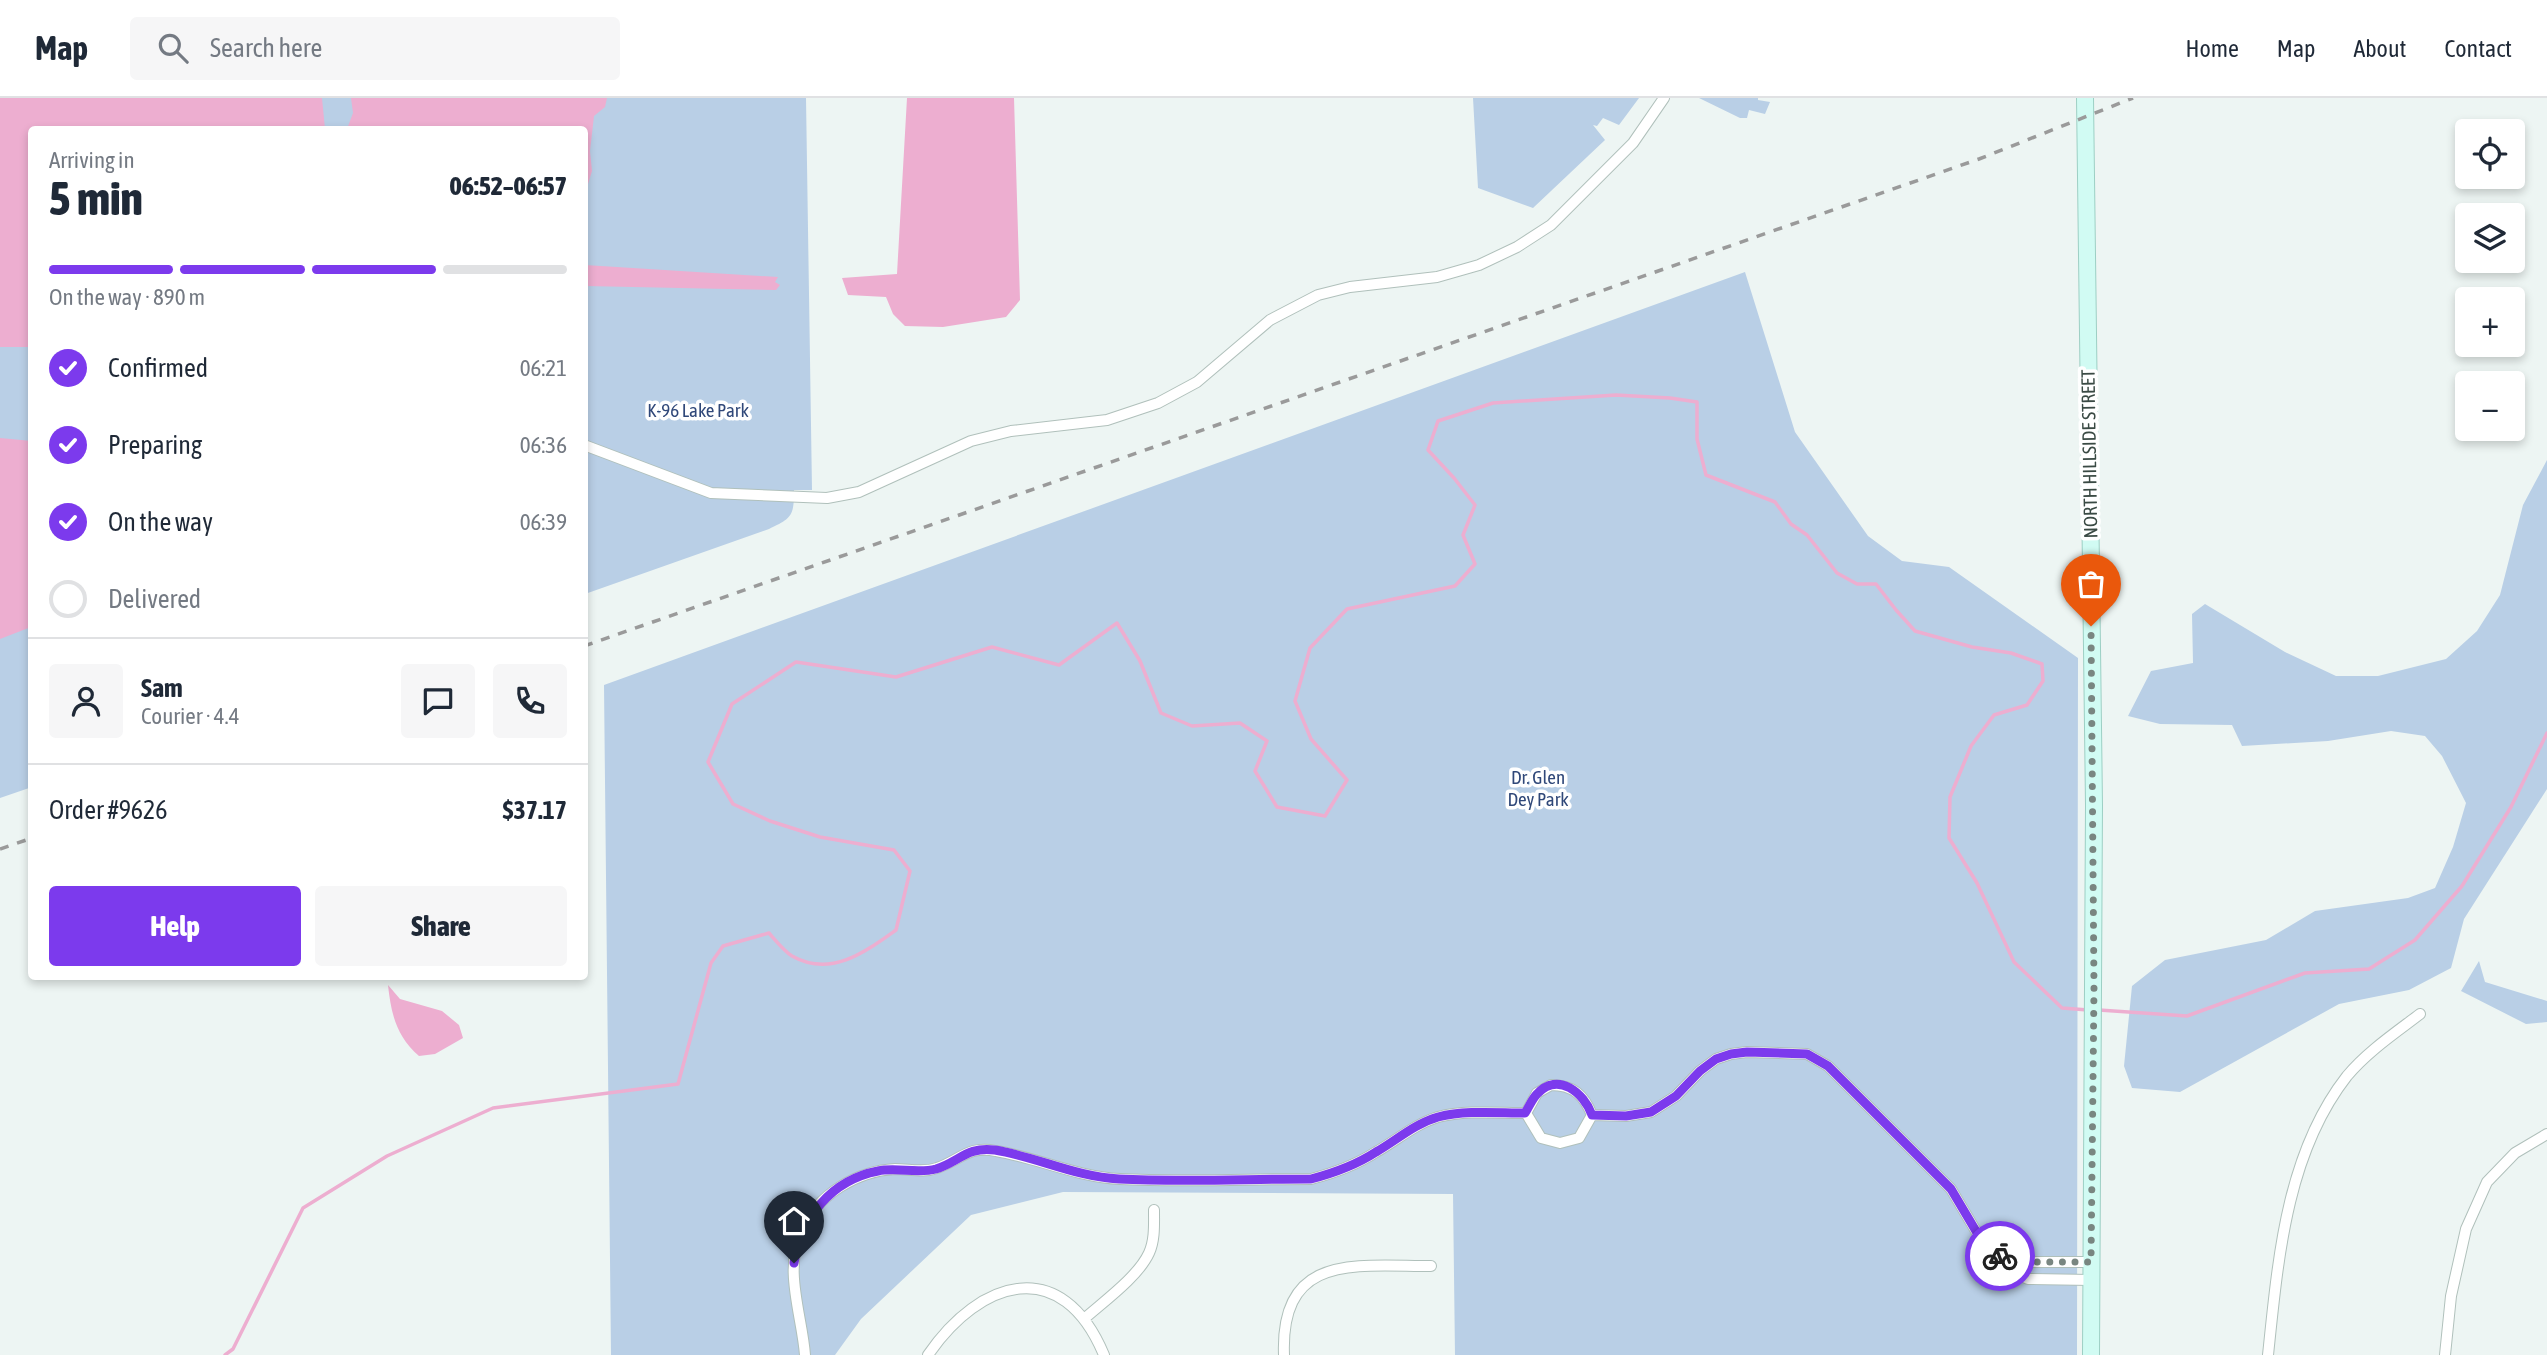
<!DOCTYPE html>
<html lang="en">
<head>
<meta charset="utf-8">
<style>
	body { margin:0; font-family:"Asap Condensed",sans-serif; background:#f6f6f7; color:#1f2937; height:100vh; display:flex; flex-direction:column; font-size:26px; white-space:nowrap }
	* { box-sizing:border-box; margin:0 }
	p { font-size:23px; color:#747a83 }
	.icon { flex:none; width:38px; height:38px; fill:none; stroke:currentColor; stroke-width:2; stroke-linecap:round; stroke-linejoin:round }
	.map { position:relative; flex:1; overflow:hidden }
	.sheet { position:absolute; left:28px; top:28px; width:560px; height:854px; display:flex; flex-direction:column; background:#fff; border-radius:7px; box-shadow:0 4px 10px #0003 }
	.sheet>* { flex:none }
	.fabs { position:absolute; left:2455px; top:21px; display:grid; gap:14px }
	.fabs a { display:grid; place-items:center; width:70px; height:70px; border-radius:7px; background:#fff; box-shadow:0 4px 10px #0003; font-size:35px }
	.pin { position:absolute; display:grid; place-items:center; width:60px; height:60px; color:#fff; margin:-72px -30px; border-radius:50% 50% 50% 0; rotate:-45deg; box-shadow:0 0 7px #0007 }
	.pin .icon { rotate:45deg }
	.courier { position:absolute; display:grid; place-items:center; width:70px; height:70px; margin:-35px; border:5px solid #7c3aed; border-radius:50%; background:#fff; color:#222; box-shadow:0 2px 9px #0007 }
	.head em { font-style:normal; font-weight:800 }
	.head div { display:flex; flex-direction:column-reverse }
	.head { display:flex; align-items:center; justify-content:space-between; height:119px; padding:0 21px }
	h1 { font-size:46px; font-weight:800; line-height:52px }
	.bar { display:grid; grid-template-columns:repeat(4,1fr); gap:10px 7px; align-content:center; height:84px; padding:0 21px }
	.bar i { height:9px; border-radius:5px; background:#e0e1e3 }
	.bar .on { background:#7c3aed }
	.bar p { grid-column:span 4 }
	.line { display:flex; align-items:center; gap:18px; padding:0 21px; border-top:2px solid #e0e1e3 }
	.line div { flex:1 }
	.round { display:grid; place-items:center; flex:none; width:74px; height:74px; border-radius:7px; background:#f6f6f7 }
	ol { padding:0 21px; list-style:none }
	li { display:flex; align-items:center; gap:21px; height:77px }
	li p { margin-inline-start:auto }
	li .icon { padding:7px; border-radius:50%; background:#7c3aed; color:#fff; stroke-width:4 }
	li:last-child { color:#747a83 }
	li i { width:38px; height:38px; border:4px solid #e0e1e3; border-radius:50% }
	.button { display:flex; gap:14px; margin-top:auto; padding:14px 21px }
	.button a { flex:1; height:80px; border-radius:7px; background:#7c3aed; color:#fff; font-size:28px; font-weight:800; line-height:80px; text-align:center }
	.button a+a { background:#f6f6f7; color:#1f2937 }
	header { display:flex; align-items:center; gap:42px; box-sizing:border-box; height:98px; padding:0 35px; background:#fff; border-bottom:2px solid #e0e1e3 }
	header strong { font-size:33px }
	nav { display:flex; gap:38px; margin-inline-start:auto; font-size:24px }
	.search { width:490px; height:63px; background:#f6f6f7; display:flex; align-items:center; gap:18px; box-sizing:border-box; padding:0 24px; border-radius:7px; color:#747a83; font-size:26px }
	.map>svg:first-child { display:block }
	.green { fill:#b9cfe6 }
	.water { fill:#edaed0 }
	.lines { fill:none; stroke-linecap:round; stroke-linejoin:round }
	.stream { stroke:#edaed0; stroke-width:3.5 }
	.street-casing { stroke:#b0c0bb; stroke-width:12 }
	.secondary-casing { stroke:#9dcfc4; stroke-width:18 }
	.street { stroke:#fff; stroke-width:10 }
	.secondary { stroke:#d1fbf3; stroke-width:16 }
	.rail { stroke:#9a9a9a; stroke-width:3.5; stroke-dasharray:9 9; stroke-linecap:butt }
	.done { stroke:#798681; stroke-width:7; stroke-dasharray:0 12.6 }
	.route { stroke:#7c3aed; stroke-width:9 }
	.labels { text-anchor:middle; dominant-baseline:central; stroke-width:7; stroke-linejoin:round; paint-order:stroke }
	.park-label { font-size:19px; fill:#304879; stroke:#fff }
	.street-label { font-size:19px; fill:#3a4a44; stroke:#fff }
</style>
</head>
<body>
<header>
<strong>Map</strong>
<div class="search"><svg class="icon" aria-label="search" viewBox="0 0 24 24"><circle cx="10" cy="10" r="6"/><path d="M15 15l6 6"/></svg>Search here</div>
<nav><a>Home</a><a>Map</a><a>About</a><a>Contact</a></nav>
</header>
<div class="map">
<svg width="2547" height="1257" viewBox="0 0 2547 1257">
	<rect width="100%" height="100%" fill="#edf5f3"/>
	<path class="green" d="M 0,0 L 806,0 L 812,392 L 794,392 C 794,418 792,420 769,431 L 585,496 L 584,32 L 32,32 L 32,689 L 0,700 Z
		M 1473,0 L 1639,0 L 1619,27 L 1603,20 L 1597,28 L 1593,27 L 1605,42 L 1533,110 L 1478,90 Z
		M 1699,0 L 1758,0 L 1758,2 L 1770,4 L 1765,16 L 1749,12 L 1747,20 L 1740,20 Z
		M 1745,174 L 1795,334 L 1868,438 L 1902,463 L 1949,469 L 2078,560 L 2077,1257 L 1455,1257 L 1453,1096 L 1063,1094 L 971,1117 L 861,1221 L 835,1257 L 611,1257 L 604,587 Z
		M 2547,362 L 2547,691 L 2464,821 L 2451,870 L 2409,892 L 2339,906 L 2180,994 L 2132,990 L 2124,968 L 2132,888 L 2165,862 L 2266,842 L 2315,813 L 2408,800 L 2435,790 L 2453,749 L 2466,705 L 2442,658 L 2425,638 L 2391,633 L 2328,643 L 2242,648 L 2232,627 L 2160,626 L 2128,618 L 2151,573 L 2193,565 L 2192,516 L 2205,506 L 2285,554 L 2336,578 L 2378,578 L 2446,561 L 2477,533 L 2500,497 L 2523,407 Z
		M 2479,863 L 2485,884 L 2547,903 L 2547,924 L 2526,926 L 2461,893 Z"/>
	<path class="water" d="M 0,0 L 322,0 L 325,31 L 32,32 L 31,249 L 0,249 Z
		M 351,0 L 607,0 L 605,9 L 594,18 L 590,53 L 592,73 L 585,96 L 584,32 L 347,31 L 353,15 Z
		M 907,0 L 1014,0 L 1020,202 L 1006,219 L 943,229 L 905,228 L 893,216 L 886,199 L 848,197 L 842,180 L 897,176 Z
		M 585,167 L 778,179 L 775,184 L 780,187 L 776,192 L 585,188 Z
		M 0,340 L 32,343 L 31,529 L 0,541 Z
		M 388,887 L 400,901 L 442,913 L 459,927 L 463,940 L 435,956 L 419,958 C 396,938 391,915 388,887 Z"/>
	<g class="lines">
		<path class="stream" d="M 2099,912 L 2187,918 L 2305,875 L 2369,871 L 2415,842 L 2462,788 L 2511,709 L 2547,635
			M 225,1257 L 233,1251 L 303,1110 L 387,1058 L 493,1010 L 678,986 L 711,865 L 723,848 L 769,835 C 776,843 784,853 792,858 C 831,880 865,854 896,832 L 910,773 L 894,752 L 820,739 L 770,723 L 733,706 L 708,664 L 732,606 L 796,564 L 896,579 L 992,549 L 1059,567 L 1117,525 L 1140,563 L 1161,615 L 1192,628 L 1240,625 L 1267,643 L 1255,673 L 1277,709 L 1325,718 L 1347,682 L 1311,641 L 1295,603 L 1310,550 L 1347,511 L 1455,488 L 1475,466 L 1463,437 L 1475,407 L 1454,380 L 1428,352 L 1438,323 L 1493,305 L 1616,297 L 1670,300 L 1697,304 L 1697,341 L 1706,377 L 1775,404 L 1791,426 L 1807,437 L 1837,475 L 1857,486 L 1876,486 L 1896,512 L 1915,533 L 1972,549 L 2011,555 L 2042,566 L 2043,583 L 2027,607 L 1994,617 L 1971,648 L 1950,699 L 1949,740 L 1977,785 L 2014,864 L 2062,910 L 2088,912"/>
		<defs>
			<path id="street" d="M 584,347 L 711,395 L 827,400 L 859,394 L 971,343 L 1011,333 L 1107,322 L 1158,305 L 1197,284 L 1270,222 L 1318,197 L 1350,189 L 1437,179 L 1479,167 L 1517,149 L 1551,127 L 1633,45 L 1664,0
				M 1551,987 C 1573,987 1584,997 1592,1017 L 1579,1040 L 1560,1045 L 1541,1040 L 1526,1015 L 1537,995 Z
				M 1592,1017 L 1626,1018 L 1651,1014 L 1676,998 L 1700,973 L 1716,961 L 1731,956 L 1747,954 L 1807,956 L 1828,968 L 1951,1091 L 1989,1155 L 2009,1173 L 2028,1181 L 2091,1182
				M 1991,1155 L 2030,1164 L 2091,1164
				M 1084,1221 C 1103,1204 1138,1179 1149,1155 C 1155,1142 1154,1126 1154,1112
				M 805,1257 C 802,1217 783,1171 802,1132 C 818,1096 857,1073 895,1071 C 909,1071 924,1075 937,1070 C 961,1062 968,1047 996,1053 C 1038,1060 1077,1079 1120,1081 C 1183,1084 1247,1081 1311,1081 C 1334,1075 1356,1067 1376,1054 C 1397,1042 1415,1026 1438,1019 C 1466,1012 1497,1015 1526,1015
				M 928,1257 C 980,1181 1062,1156 1104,1257
				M 1284,1257 C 1280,1154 1356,1168 1431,1168
				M 2268,1257 C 2278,1162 2286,1056 2347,978 C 2367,954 2395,935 2420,916
				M 2445,1257 L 2451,1198 L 2466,1131 L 2487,1084 L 2515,1055 L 2547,1036"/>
			<path id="secondary" d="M 2085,0 L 2094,707 L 2091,1257"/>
		</defs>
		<use href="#street" class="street-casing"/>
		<use href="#secondary" class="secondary-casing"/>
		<use href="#street" class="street"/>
		<use href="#secondary" class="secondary"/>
		<path class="rail" d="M 584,548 L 1979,61 L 2133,0
			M 0,751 L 32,740"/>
	</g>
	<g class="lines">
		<path class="done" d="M 2000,1158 L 2030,1164 L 2091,1164 L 2094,890 L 2091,528"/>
		<path class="route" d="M 794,1165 C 801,1120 831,1082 878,1073 C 896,1069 918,1076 936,1071 C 959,1064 967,1048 995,1052 C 1037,1059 1076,1079 1119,1081 C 1183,1084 1247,1081 1311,1081 C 1334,1075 1356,1067 1376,1054 C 1397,1042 1414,1026 1438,1019 C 1466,1012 1497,1015 1525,1015 C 1529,1009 1532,1001 1537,996 C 1558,973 1584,995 1592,1017 L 1626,1018 L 1651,1014 L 1676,998 L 1700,973 L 1716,961 L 1731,956 L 1747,954 L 1807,956 L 1828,968 L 1951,1091 L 1989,1155 L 2000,1158"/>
	</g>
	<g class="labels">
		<g class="park-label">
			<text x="698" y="312">K-96 Lake Park</text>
			<text x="1538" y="679">Dr. Glen<tspan x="1538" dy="22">Dey Park</tspan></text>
		</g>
		<g class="street-label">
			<text transform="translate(2089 356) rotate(-91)">NORTH HILLSIDE STREET</text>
		</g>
	</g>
</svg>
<div class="fabs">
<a><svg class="icon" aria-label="locate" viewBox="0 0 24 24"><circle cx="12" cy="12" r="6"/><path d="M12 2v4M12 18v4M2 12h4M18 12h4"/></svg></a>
<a><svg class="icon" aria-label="layers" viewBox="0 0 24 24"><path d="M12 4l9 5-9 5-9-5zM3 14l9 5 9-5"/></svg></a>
<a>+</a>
<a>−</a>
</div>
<div class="pin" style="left:2091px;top:528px;background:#ea580c"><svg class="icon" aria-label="bag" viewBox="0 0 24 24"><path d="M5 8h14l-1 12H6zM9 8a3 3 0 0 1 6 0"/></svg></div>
<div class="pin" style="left:794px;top:1165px;background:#1f2937"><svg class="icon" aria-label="home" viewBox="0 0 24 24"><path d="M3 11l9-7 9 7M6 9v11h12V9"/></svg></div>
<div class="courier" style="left:2000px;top:1158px"><svg class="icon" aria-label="bike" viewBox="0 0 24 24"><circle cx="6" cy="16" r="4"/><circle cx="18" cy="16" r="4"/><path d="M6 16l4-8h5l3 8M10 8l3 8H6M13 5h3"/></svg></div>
<section class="sheet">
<div class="head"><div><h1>5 min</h1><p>Arriving in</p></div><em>06:52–06:57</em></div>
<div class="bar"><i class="on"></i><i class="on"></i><i class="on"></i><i></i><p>On the way · 890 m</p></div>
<ol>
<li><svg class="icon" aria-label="check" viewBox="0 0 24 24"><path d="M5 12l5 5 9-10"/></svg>Confirmed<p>06:21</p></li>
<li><svg class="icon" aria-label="check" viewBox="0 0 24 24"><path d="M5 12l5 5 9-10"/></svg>Preparing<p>06:36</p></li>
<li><svg class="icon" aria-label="check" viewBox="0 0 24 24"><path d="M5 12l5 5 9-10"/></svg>On the way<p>06:39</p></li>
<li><i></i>Delivered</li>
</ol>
<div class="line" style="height:126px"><a class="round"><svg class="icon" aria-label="person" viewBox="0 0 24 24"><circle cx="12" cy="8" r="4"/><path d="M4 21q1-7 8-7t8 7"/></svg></a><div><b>Sam</b><p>Courier · 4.4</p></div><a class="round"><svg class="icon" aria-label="chat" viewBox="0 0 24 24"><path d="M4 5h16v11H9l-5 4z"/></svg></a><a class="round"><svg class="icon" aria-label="phone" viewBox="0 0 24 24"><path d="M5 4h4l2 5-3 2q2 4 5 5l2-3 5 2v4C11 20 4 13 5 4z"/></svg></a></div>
<div class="line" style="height:91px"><div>Order #9626</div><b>$37.17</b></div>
<div class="button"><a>Help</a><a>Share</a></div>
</section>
</div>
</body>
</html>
